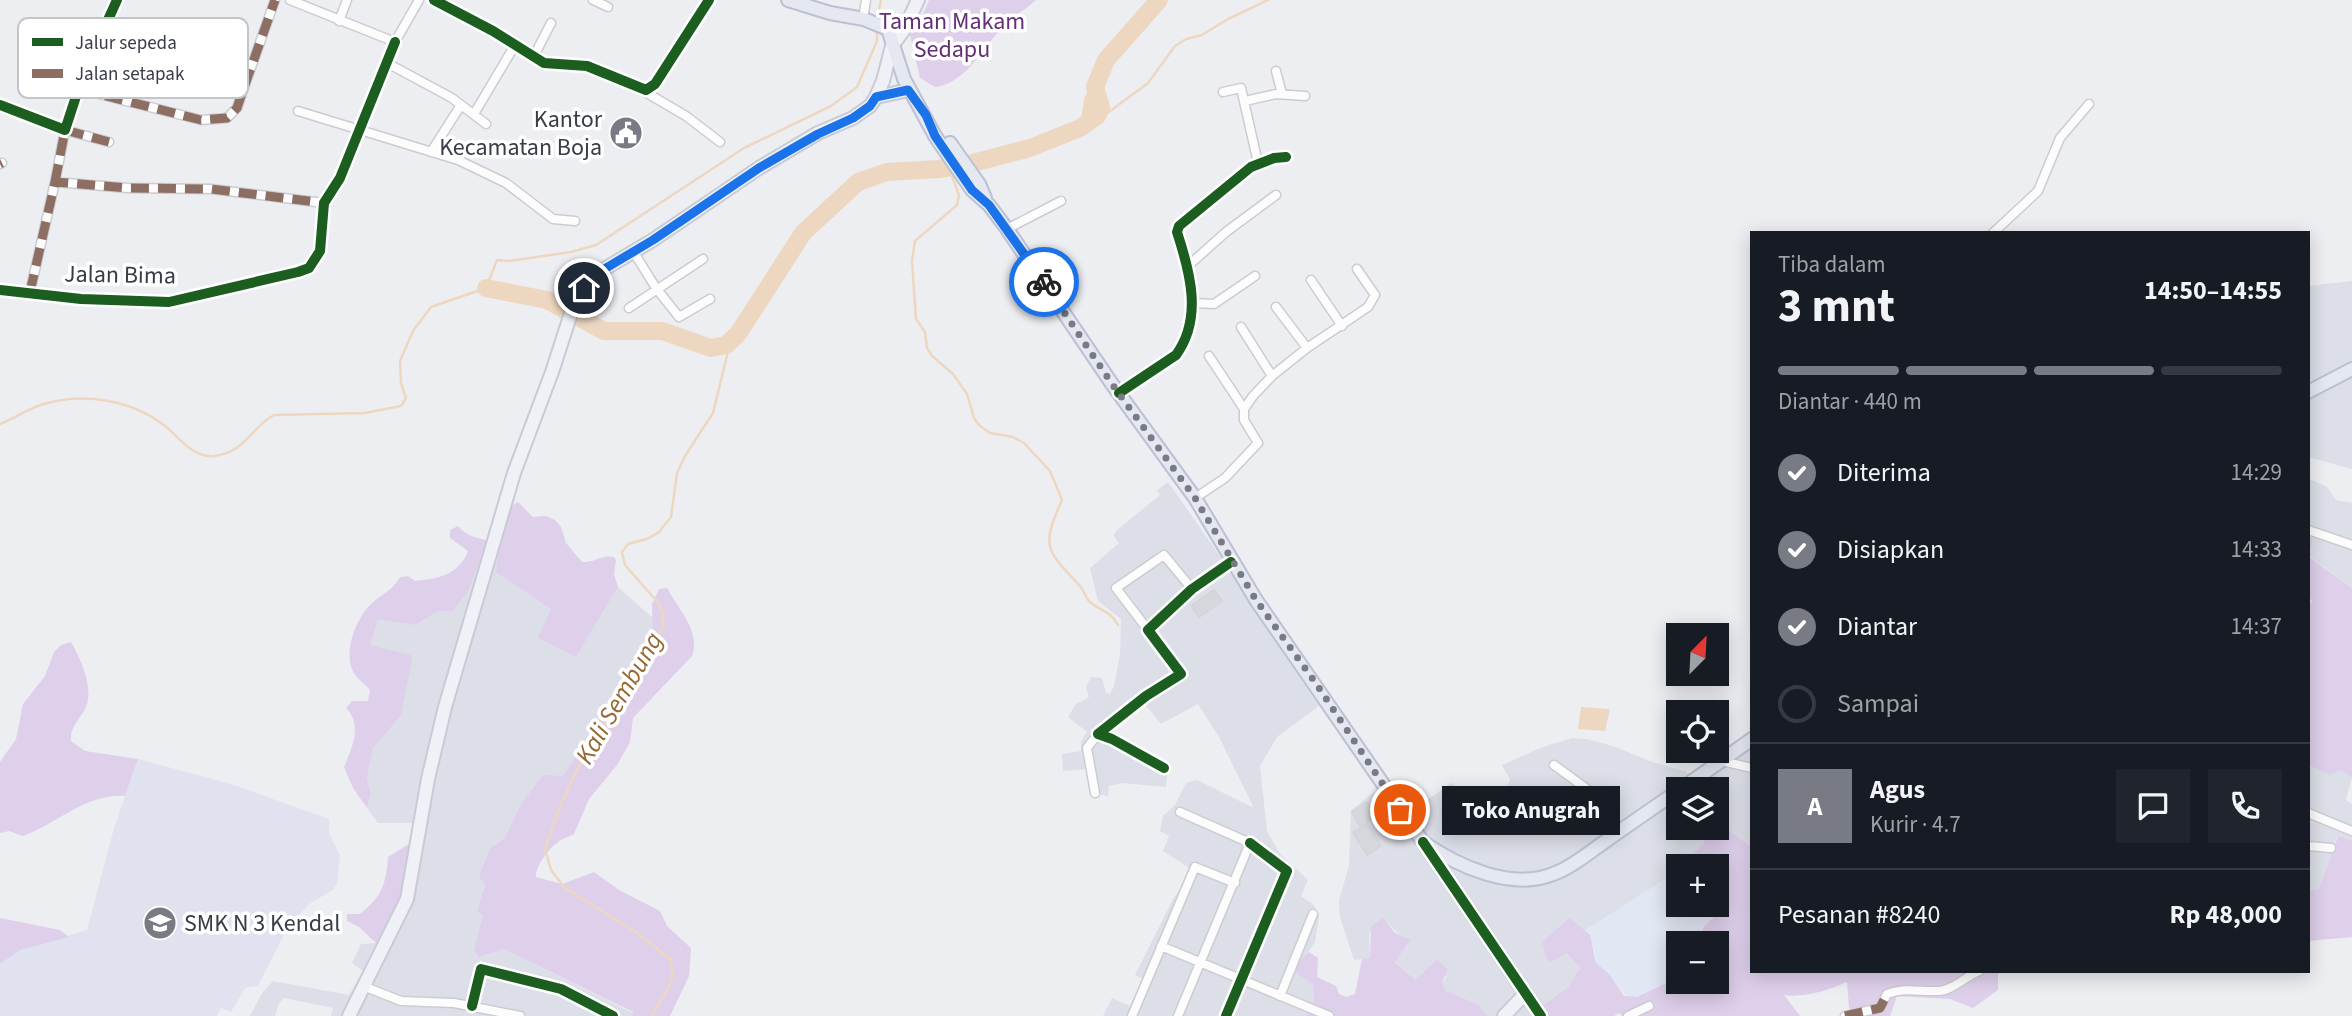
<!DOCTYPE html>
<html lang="id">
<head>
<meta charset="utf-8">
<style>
	body { margin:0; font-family:"Source Sans 3",sans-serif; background:#20242c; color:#f1f3f6; height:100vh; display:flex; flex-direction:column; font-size:26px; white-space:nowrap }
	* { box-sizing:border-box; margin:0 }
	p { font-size:23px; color:#9ea1a6 }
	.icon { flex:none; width:38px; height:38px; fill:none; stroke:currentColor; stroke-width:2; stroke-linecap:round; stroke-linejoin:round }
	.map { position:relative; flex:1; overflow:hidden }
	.panel { position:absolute; left:1750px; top:231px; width:560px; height:742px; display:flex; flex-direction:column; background:#171b24; border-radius:0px; box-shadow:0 4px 18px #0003 }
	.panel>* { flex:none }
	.needle { width:46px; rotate:24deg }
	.controls { position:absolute; left:1666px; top:623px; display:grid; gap:14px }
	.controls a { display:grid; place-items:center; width:63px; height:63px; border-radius:0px; background:#171b24; box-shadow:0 4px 18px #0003; font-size:35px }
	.pin { position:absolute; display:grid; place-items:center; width:60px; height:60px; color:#fff; margin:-30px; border:4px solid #fff; border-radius:50%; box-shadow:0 2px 7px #0007 }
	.courier { position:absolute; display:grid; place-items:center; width:70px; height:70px; margin:-35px; border:5px solid #1a73e8; border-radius:50%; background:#fff; color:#222; box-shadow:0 2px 9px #0007 }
	.bubble { position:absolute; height:49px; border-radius:0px; background:#171b24; box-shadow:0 4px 18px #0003; font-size:23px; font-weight:700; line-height:49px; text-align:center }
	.summary em { font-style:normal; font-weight:700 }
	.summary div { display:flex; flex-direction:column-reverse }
	.summary { display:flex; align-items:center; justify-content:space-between; height:119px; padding:0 28px }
	h1 { font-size:46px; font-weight:700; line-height:52px }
	.bar { display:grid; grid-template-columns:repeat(4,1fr); gap:10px 7px; align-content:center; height:84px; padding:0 28px }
	.bar i { height:9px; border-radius:5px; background:#363941 }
	.bar .on { background:#787b84 }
	.bar p { grid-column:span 4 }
	.line { display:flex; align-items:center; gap:18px; padding:0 28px; border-top:2px solid #363941 }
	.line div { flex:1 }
	.round { display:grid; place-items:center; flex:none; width:74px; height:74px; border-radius:0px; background:#20242c }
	ol { padding:0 28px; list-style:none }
	li { display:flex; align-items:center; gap:21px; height:77px }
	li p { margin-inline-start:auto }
	li .icon { padding:7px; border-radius:50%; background:#787b84; color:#fff; stroke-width:4 }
	li:last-child { color:#9ea1a6 }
	li i { width:38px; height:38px; border:4px solid #363941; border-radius:50% }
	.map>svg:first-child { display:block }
	.residential { fill:#dddfe8 }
	.commercial { fill:#e1e7f3 }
	.education { fill:#e0e3ef }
	.green { fill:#decfeb }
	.parking { fill:#dedfe4 }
	.water { fill:#edd7c0 }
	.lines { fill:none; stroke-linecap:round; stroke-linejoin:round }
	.stream { stroke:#edd7c0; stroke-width:2.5 }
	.canal { stroke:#edd7c0; stroke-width:10 }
	.river { stroke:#edd7c0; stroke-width:18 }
	.building { fill:#d6d7dc; stroke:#d3d5da; stroke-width:2 }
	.street-casing { stroke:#cbccd0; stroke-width:11 }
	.secondary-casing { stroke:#c8cbd5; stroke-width:16 }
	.primary-casing { stroke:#bcc0d3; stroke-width:16 }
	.street { stroke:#fcfcfd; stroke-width:8 }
	.secondary { stroke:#f0f1f6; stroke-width:12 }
	.primary { stroke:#e5e7f1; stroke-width:12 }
	.quiet { stroke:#8d6e63; stroke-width:9; stroke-dasharray:18 9; stroke-linecap:butt }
	.cycleway-casing { stroke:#fff; stroke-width:15 }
	.cycleway { stroke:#1b5e20; stroke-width:10 }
	.done { stroke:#787b84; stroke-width:7; stroke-dasharray:0 12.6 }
	.route { stroke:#1a73e8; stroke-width:9 }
	.labels { text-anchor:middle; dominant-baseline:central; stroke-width:7; stroke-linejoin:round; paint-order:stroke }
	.park-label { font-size:24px; fill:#642f77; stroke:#fff }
	.poi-label { font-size:24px; fill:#393d48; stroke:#fff; text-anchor:end }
	.street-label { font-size:24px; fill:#393d48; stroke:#fff }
	.water-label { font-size:26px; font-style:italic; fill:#976732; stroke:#fff }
	.key { fill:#fff; stroke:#c4c5c8; stroke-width:2 }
	.key-label { font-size:19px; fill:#393d48 }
</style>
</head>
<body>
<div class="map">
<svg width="2352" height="1016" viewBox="0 0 2352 1016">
	<rect width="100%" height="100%" fill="#edeef2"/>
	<path class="residential" d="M 2352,281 L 2352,469 L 2308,457 L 2308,286 Z
		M 2308,478 L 2327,487 L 2336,500 L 2352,503 L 2352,588 L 2309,556 L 2313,540 L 2308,537 Z
		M 1168,482 L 1229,569 L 1252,608 L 1319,706 L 1277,737 L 1260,766 L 1267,831 L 1280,854 L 1308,880 L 1301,896 L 1314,905 L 1319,916 L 1315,942 L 1295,972 L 1313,983 L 1314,1000 L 1306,1016 L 1103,1016 L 1112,998 L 1130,1006 L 1143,979 L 1135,975 L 1174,897 L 1182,887 L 1191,869 L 1163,851 L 1169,836 L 1160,831 L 1163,816 L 1175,805 L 1186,783 L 1197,780 L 1254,808 L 1219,737 L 1198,704 L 1161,724 L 1144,703 L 1110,734 L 1168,767 L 1166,787 L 1122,783 L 1109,786 L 1108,796 L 1091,793 L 1087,769 L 1063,771 L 1062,754 L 1081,751 L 1081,741 L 1087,732 L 1068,717 L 1076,704 L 1089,697 L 1086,687 L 1091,677 L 1102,678 L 1106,693 L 1110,694 L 1114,686 L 1120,654 L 1121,619 L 1098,601 L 1090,568 L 1119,543 L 1113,535 L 1117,530 L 1160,495 L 1157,490 Z
		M 481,555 L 498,558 L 552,609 L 576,657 L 618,587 L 654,619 L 653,636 L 563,776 L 521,804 L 504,839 L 491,847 L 482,898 L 477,911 L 483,916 L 479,957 L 504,949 L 633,1013 L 632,1016 L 331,1016 L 333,1008 L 284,998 L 279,1003 L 275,1016 L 250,1016 L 262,993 L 273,981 L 349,995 L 363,971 L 352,963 L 361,944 L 376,943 L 422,849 L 423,823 L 378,823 L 367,808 L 371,794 L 367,779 L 373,748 L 401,714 L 410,655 L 369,645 L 378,618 L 415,625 L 439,611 L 453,611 L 468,592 Z
		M 1572,738 L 1586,739 L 1613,746 L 1652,762 L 1685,771 L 1697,782 L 1722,768 L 1752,742 L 1752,847 L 1717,822 L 1717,789 L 1678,789 L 1678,828 L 1701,828 L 1704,843 L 1663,882 L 1584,931 L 1570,918 L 1551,961 L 1567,952 L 1580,968 L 1568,987 L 1541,1007 L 1548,1016 L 1488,1016 L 1478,1004 L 1446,991 L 1442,982 L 1447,976 L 1416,980 L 1395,961 L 1409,944 L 1383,919 L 1369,933 L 1370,958 L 1354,960 L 1340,917 L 1339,900 L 1349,866 L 1351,810 L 1377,790 L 1394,784 L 1416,808 L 1451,783 L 1497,810 L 1501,807 L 1510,780 L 1502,765 L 1543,747 Z
		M 2308,765 L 2330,775 L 2341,769 L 2352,777 L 2346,800 L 2352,804 L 2352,841 L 2337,837 L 2319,890 L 2310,892 Z"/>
	<path class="commercial" d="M 1668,877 L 1678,884 L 1678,905 L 1717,905 L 1717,897 L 1720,912 L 1704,926 L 1700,936 L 1691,943 L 1678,943 L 1678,955 L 1670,963 L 1668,982 L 1637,997 L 1628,997 L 1596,963 L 1595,950 L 1584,931 Z"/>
	<path class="education" d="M 138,759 L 231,784 L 329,819 L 329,833 L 340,856 L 337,883 L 333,890 L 312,902 L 290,923 L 258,986 L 245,988 L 231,1012 L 221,1008 L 217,1016 L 0,1016 L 0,964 L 20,950 L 87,930 L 114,828 Z"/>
	<path class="green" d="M 929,0 L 1036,0 C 1025,10 1011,18 1001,29 C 982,49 966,83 935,87 L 920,78 L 910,35 L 917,28 Z
		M 518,502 L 533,517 L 546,516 L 555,520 L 561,527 L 566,543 L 582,562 C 594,563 602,554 614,557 L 616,560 L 614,574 L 618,587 L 576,657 L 538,638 L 551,609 L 496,572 L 498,558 L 482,555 L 468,592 L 453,611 L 439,611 L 415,625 L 378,619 L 370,645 L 411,655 L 412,660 L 401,715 L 373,748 L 367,779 L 371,794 L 367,808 L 353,788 L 344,767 C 352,748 363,725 346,708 L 352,701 L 368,701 L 370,690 C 365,684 354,677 352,669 C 344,648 357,617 372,603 C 382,594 394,589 400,577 L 408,576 L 415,581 C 437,579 459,575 468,551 L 450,538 L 450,530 L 458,526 C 469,539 484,539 500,543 L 510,507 Z
		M 2308,537 L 2313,539 L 2309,557 L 2352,588 L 2352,777 L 2341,770 L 2330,775 L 2308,765 L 2308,609 L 2312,601 L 2308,596 Z
		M 667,588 C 678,609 701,631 692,656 L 633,718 L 630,742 L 617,765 L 589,799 L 574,834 C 571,836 567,837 563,839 C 552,844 535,865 536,877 L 562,884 L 594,872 L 619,890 L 660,911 L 667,926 L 691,948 L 689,976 L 670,1016 L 632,1016 L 633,1012 L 504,949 L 479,957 L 474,951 L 483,916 L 477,911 L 485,885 L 479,876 L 491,847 L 504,839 L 521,804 L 543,775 L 563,776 L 653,636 L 652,604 L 659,589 Z
		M 71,642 C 81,659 96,693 84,711 C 77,723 70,727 71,741 L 85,751 L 138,759 L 125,796 C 87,793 58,823 23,836 L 9,831 L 0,833 L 0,762 L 16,739 L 23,704 L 45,676 L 54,652 L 61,645 Z
		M 1717,822 L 1752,847 L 1752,971 L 1998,971 L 1998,990 L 1973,1008 L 1950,999 L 1897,996 L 1890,1016 L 1854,1016 L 1849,1008 L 1847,982 C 1829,990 1804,998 1784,995 L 1800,1016 L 1622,1016 L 1619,1013 L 1614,1016 L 1548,1016 L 1541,1007 L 1568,987 L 1580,968 L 1567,953 L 1551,962 L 1547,959 L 1542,942 L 1570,918 L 1590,935 L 1596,963 L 1609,974 L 1624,996 L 1637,997 L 1668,982 L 1670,963 L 1678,955 L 1678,982 L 1717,982 L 1717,943 L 1691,943 L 1700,936 L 1704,926 L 1720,912 L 1717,897 L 1717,866 L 1679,866 L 1704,843 L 1701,828 L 1717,828 Z
		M 2338,836 L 2352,841 L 2352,937 L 2308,941 L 2308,891 L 2319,889 Z
		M 409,844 L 414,849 C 405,882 396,914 376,943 L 359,927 L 347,921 L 347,914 L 360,914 C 382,896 386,885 388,857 Z
		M 0,918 L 60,930 L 69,937 L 20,950 L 0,964 Z
		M 1383,918 L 1395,933 L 1411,940 L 1395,962 L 1416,980 L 1437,959 L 1448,970 L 1442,982 L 1446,991 L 1478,1004 L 1488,1016 L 1306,1016 L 1314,1000 L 1313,984 L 1295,972 L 1298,963 L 1309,952 L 1318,958 L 1317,977 L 1336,986 L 1339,994 L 1346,997 L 1355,994 L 1362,959 L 1370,958 L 1371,926 Z"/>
	<path class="parking" d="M 1380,793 L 1405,830 L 1387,843 L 1373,823 L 1380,817 L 1369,801 Z"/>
	<path class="water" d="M 1581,707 L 1610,709 L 1605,731 L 1578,729 Z"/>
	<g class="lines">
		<path class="stream" d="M 877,20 L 881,0
			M 1097,116 L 1102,117 L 1148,83 L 1175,46 L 1186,39 L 1202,35 L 1228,19 L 1268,0
			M 949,168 L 959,195 L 957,205 L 915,241 L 912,261 L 916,319 L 925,332 L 927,348 L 932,356 L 953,374 L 967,394 L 974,418 L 979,425 L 990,433 L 1013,437 L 1024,443 L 1050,471 L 1062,500 C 1040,549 1047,550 1080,586 C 1084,590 1085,597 1089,601 C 1099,611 1109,609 1118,625
			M 0,424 C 15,418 29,408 44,404 C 84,392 132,400 165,426 C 180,438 193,458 214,456 C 246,452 250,428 274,415 L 365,413 L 401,406 L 406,398 L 401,383 L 400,361 L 413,331 L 431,307 L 486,288 L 497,260 L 509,261 L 571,252 L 596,245 L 744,148 L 831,106 L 857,87 L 877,41 L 877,30
			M 652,1016 C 662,994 678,986 670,959 L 637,933 L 565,888 L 551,870 L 545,849 L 561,804 L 581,762 L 642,665 L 663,627 L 663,614 L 660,605 L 625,565 L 622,552 L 628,544 L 647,539 L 659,532 L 671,517 L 677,473 L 685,456 L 713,413 L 730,343"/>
		<path class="canal" d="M 1086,121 L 1089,100 L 1095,87"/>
		<path class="river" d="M 486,288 L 547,300 L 604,331 L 662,331 L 711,348 L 726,345 L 738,334 L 803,233 L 858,182 L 887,172 L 939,169 L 969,164 L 1030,148 L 1080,128 L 1097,116 L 1101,107 L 1095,87 L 1106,60 L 1159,0"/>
	</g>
	<path class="building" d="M 1214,590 L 1222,601 L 1199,617 L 1191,606 Z
		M 1367,802 L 1376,816 L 1360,826 L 1352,812 Z
		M 1367,824 L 1381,846 L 1367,855 L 1353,832 Z"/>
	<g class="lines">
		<defs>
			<path id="street" d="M 290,0 L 395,42 L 419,0
				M 434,0 L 493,31 L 544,63 L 587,66 L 646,90 L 655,84 L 709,0
				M 593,0 L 608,7
				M 863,19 L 866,0
				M 339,21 L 347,0
				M 533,58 L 551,23
				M 387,63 L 452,98 L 486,124
				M 1276,71 L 1282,94
				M 79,89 L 201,120 L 227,118 L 237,108 L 241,96 L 275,0
				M 640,89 L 686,116 L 720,142
				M 1223,92 L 1241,88 L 1258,163
				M 1245,101 L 1276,94 L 1305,96
				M 0,105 L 65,130 L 83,75 L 117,0
				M 298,111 L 458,160 L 506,183 L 553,219 L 575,221
				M 474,114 L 515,45
				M 431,152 L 461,105
				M 0,164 L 2,163
				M 55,182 L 65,130 L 109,142
				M 1007,229 L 1061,201
				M 1993,233 L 2038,191 L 2060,138 L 2089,104
				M 633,251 L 656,288 L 679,317 L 710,299
				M 1188,266 L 1226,232 L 1276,195
				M 1311,280 L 1342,326
				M 0,290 L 81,299 L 169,302 L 298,272 L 309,268 L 320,251 L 324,203 L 340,178 L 395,42
				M 30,292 L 55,182 L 128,188 L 211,189 L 324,203
				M 1193,303 L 1214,304 L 1255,276
				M 1276,307 L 1307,348
				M 629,308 L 703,259
				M 1241,327 L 1272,376
				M 1209,356 L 1244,409
				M 1119,393 L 1176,355 C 1203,318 1190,272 1177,232 L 1179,226 L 1251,167 L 1274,158 L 1286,157
				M 1195,498 L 1225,478 L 1258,443 L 1244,420 L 1244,409 L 1253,396 L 1272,376 L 1307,348 L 1368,307 L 1375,295 L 1357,269
				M 2308,530 L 2352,545
				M 1148,630 L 1116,588 L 1164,555 L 1192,589
				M 1722,761 L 1752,768
				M 1554,765 L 1591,792 L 1604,814 L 1620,831
				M 1164,768 L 1112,739 L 1098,734 L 1146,696 L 1181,674 L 1148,630 L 1192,589 L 1231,562
				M 1095,793 L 1087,748 L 1098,734
				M 2308,813 L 2352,831
				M 2308,846 L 2331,848
				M 1161,946 L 1329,1016
				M 363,986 L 401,1001 L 454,1003 L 520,1016
				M 1280,996 L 1313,914
				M 472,1006 L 481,969 L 561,989 L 613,1016
				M 1132,1016 L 1195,867 L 1235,883
				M 1178,1016 L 1250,843 L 1180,812
				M 1226,1016 L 1287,871 L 1250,843
				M 1628,1016 L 1649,1006
				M 1845,1016 L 1880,1008 L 1887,994 C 1906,987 1920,992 1938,991 C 1952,991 1966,976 1979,971"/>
			<path id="secondary" d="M 876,97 L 883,81 L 892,46 L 904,30 L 918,0
				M 1423,842 L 1541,1016
				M 349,1016 L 407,899 L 428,779 L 445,707 L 514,473 L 552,372 L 574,304 L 596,274 L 653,240 L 759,168 L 818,133 L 853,118 L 870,106 L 876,97 L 909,90
				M 1504,1016 L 1525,994"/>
			<path id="primary" d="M 788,0 L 830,13 L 864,19 L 888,29 L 904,79 L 935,136 L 972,190 L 989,205 L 1007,229 L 1112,384 L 1195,498 L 1256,600 L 1423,842 C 1457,866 1511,891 1553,874 C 1571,868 1588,853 1603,843 C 1628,825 1653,808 1678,791
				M 950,143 L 979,184 L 985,198
				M 2308,392 L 2352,369
				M 1681,789 L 1752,739"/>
		</defs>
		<use href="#street" class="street-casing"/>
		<use href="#secondary" class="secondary-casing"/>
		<use href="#primary" class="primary-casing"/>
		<use href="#street" class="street"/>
		<use href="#secondary" class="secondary"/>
		<use href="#primary" class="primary"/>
		<path class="quiet" d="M 79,89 L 201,120 L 227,118 L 237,108 L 241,96 L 275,0
			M 0,164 L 2,163
			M 55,182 L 65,130 L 109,142
			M 30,292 L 55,182 L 128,188 L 211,189 L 324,203
			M 1845,1016 L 1880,1008 L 1887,994"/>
		<defs>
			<path id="cycleway" d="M 434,0 L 493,31 L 544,63 L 587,66 L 646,90 L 655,84 L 709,0
				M 0,105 L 65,130 L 83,75 L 117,0
				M 0,290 L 81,299 L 169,302 L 298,272 L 309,268 L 320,251 L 324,203 L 340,178 L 395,42
				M 1119,393 L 1176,355 C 1203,318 1190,272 1177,232 L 1179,226 L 1251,167 L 1274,158 L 1286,157
				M 1164,768 L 1112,739 L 1098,734 L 1146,696 L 1181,674 L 1148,630 L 1192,589 L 1231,562
				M 1423,842 L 1541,1016
				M 472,1006 L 481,969 L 561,989 L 613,1016
				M 1226,1016 L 1287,871 L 1250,843"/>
		</defs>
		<use href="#cycleway" class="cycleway-casing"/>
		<use href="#cycleway" class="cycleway"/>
	</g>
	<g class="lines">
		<path class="done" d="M 1044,282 L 1112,384 L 1195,498 L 1256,600 L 1315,682 L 1400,810"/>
		<path class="route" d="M 584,288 L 596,274 L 653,240 L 759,168 L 818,134 L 853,118 L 870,106 L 876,97 L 908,90 L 926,115 L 935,136 L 972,190 L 989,205 L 1044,282"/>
	</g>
	<defs>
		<symbol id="civic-disc" viewBox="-11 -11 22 22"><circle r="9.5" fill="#787b84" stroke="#fff"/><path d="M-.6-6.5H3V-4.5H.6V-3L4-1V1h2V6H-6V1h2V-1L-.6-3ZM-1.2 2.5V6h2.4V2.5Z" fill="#fff"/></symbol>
		<symbol id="school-disc" viewBox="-11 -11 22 22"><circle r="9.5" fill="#787b84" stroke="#fff"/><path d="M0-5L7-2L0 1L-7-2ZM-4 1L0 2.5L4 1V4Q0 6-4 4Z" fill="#fff"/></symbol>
	</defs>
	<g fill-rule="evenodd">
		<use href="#civic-disc" x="607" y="114" width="38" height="38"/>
		<use href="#school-disc" x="141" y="904" width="38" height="38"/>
	</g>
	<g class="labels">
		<g class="park-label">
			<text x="952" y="21">Taman Makam<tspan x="952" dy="28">Sedapu</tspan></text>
		</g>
		<g class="poi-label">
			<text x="602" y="119">Kantor<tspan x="602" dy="28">Kecamatan Boja</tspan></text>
			<text x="184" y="923" text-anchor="start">SMK N 3 Kendal</text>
		</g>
		<g class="street-label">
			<text transform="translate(120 275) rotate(1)">Jalan Bima</text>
		</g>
		<g class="water-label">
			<text transform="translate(619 698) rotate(-60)">Kali Sembung</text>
		</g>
	</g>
	<rect x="18" y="18" width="230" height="80" rx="10" class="key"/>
	<rect x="32" y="38" width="31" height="8" fill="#1b5e20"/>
	<rect x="32" y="69" width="31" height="9" fill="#8d6e63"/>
	<g class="key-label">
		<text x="75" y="49">Jalur sepeda</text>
		<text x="75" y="80">Jalan setapak</text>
	</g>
</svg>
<div class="controls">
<a><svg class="needle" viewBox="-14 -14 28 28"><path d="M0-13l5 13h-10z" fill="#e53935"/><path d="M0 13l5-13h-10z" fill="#9ea1a6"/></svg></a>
<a><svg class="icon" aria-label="locate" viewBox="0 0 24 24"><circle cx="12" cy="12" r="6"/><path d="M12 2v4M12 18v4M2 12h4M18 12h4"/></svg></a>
<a><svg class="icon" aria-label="layers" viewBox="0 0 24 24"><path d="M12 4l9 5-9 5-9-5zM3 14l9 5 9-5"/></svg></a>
<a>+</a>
<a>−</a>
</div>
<div class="pin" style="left:1400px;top:810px;background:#ea580c"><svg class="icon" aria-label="bag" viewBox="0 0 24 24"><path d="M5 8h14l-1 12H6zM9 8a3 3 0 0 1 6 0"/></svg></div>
<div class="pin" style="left:584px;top:288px;background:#1f2937"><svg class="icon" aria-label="home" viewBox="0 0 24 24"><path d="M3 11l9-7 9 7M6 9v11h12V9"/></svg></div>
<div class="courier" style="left:1044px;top:282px"><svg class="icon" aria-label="bike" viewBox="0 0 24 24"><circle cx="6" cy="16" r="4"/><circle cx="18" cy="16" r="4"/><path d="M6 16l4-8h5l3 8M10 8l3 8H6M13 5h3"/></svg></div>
<div class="bubble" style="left:1442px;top:786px;width:178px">Toko Anugrah</div>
<section class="panel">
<div class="summary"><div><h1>3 mnt</h1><p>Tiba dalam</p></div><em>14:50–14:55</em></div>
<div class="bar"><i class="on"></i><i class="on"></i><i class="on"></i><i></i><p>Diantar · 440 m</p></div>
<ol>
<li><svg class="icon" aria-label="check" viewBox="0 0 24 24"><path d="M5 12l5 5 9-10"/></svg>Diterima<p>14:29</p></li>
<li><svg class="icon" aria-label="check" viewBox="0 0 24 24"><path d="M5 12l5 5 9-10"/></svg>Disiapkan<p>14:33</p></li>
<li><svg class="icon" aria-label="check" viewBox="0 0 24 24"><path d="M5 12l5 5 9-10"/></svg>Diantar<p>14:37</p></li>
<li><i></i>Sampai</li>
</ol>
<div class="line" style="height:126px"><b class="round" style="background:#787b84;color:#fff">A</b><div><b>Agus</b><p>Kurir · 4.7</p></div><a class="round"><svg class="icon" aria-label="chat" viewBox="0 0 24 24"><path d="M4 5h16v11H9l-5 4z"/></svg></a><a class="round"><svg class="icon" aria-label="phone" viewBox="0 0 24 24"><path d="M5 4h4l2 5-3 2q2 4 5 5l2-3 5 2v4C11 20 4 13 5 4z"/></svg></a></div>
<div class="line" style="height:91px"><div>Pesanan #8240</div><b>Rp 48,000</b></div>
</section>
</div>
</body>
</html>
